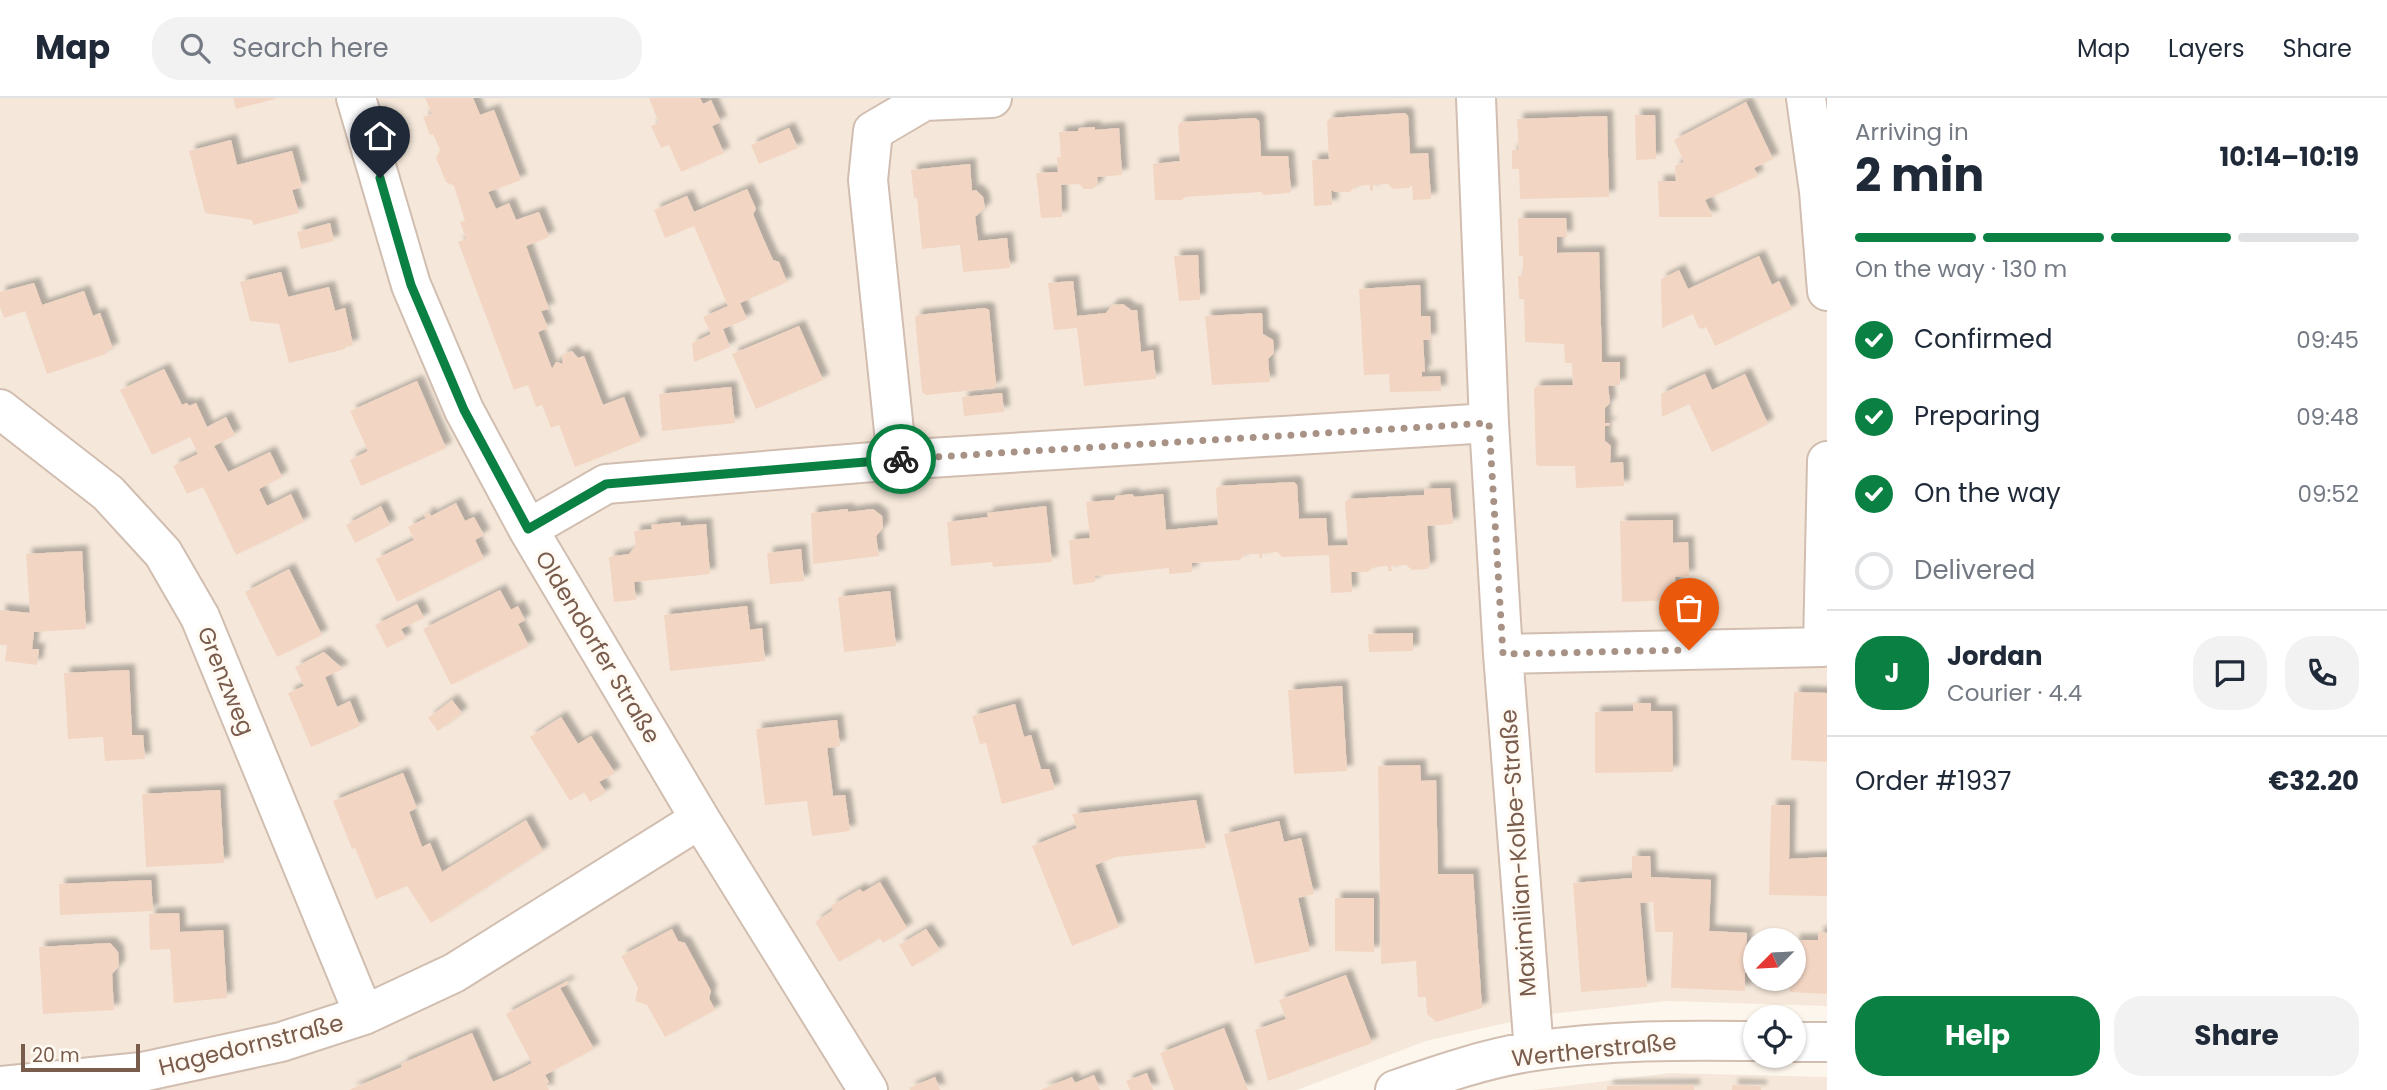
<!DOCTYPE html>
<html lang="en">
<head>
<meta charset="utf-8">
<style>
	body { margin:0; font-family:Poppins,sans-serif; background:#f2f2f3; color:#1f2937; height:100vh; display:flex; flex-direction:column; font-size:26px; white-space:nowrap }
	* { box-sizing:border-box; margin:0 }
	p { font-size:23px; color:#747a83 }
	.icon { flex:none; width:38px; height:38px; fill:none; stroke:currentColor; stroke-width:2; stroke-linecap:round; stroke-linejoin:round }
	.map { position:relative; flex:1; overflow:hidden }
	.side { display:flex; flex-direction:column; background:#fff; width:560px }
	.side>* { flex:none }
	.needle { width:46px; rotate:246deg }
	.tools { position:absolute; left:1743px; top:830px; display:grid; gap:14px }
	.tools a { display:grid; place-items:center; width:63px; height:63px; border-radius:50%; background:#fff; box-shadow:0 2px 5px #0004; font-size:35px }
	.scale { position:absolute; left:21px; bottom:18px; width:119px; box-sizing:border-box; padding-left:7px; border:4px solid #7a5c4d; border-top:0; font-size:19px; line-height:24px; white-space:nowrap; color:#7a5c4d; -webkit-text-stroke:5px #fffaf3; paint-order:stroke }
	.pin { position:absolute; display:grid; place-items:center; width:60px; height:60px; color:#fff; margin:-72px -30px; border-radius:50% 50% 50% 0; rotate:-45deg; box-shadow:0 0 7px #0007 }
	.pin .icon { rotate:45deg }
	.courier { position:absolute; display:grid; place-items:center; width:70px; height:70px; margin:-35px; border:5px solid #0b8043; border-radius:50%; background:#fff; color:#222; box-shadow:0 2px 9px #0007 }
	.overview em { font-style:normal; font-weight:700 }
	.overview div { display:flex; flex-direction:column-reverse }
	.overview { display:flex; align-items:center; justify-content:space-between; height:119px; padding:0 28px }
	h1 { font-size:46px; font-weight:700; line-height:52px }
	.bar { display:grid; grid-template-columns:repeat(4,1fr); gap:10px 7px; align-content:center; height:84px; padding:0 28px }
	.bar i { height:9px; border-radius:5px; background:#e0e1e3 }
	.bar .selected { background:#0b8043 }
	.bar p { grid-column:span 4 }
	.line { display:flex; align-items:center; gap:18px; padding:0 28px; border-top:2px solid #e0e1e3 }
	.line div { flex:1 }
	.round { display:grid; place-items:center; flex:none; width:74px; height:74px; border-radius:28px; background:#f2f2f3 }
	ol { padding:0 28px; list-style:none }
	li { display:flex; align-items:center; gap:21px; height:77px }
	li p { margin-inline-start:auto }
	li .icon { padding:7px; border-radius:50%; background:#0b8043; color:#fff; stroke-width:4 }
	li:last-child { color:#747a83 }
	li i { width:38px; height:38px; border:4px solid #e0e1e3; border-radius:50% }
	.primary-button { display:flex; gap:14px; margin-top:auto; padding:14px 28px }
	.primary-button a { flex:1; height:80px; border-radius:28px; background:#0b8043; color:#fff; font-size:28px; font-weight:700; line-height:80px; text-align:center }
	.primary-button a+a { background:#f2f2f3; color:#1f2937 }
	header { display:flex; align-items:center; gap:42px; box-sizing:border-box; height:98px; padding:0 35px; background:#fff; border-bottom:2px solid #e0e1e3 }
	header strong { font-size:33px }
	nav { display:flex; gap:38px; margin-inline-start:auto; font-size:24px }
	.search { width:490px; height:63px; background:#f2f2f3; display:flex; align-items:center; gap:18px; box-sizing:border-box; padding:0 24px; border-radius:28px; color:#747a83; font-size:26px }
	main { display:flex; flex:1; min-height:0 }
	.map>svg:first-child { display:block }
	.residential { fill:#f5e8da; fill-rule:evenodd }
	.building { fill:#f3d5c3; filter:url(#shadow) }
	.lines { fill:none; stroke-linecap:round; stroke-linejoin:round }
	.minor-casing { stroke:#d1beb0; stroke-width:42 }
	.minor { stroke:#fff; stroke-width:38 }
	.done { stroke:#a89285; stroke-width:7; stroke-dasharray:0 12.6 }
	.route { stroke:#0b8043; stroke-width:9 }
	.labels { text-anchor:middle; dominant-baseline:central; stroke-width:7; stroke-linejoin:round; paint-order:stroke }
	.street-label { font-size:23px; fill:#7a5c4d; stroke:#fffaf3 }
</style>
</head>
<body>
<header>
<strong>Map</strong>
<div class="search"><svg class="icon" aria-label="search" viewBox="0 0 24 24"><circle cx="10" cy="10" r="6"/><path d="M15 15l6 6"/></svg>Search here</div>
<nav><a>Map</a><a>Layers</a><a>Share</a></nav>
</header>
<main>
<div class="map">
<svg width="1827" height="992" viewBox="0 0 1827 992">
	<defs>
		<filter id="shadow"><feDropShadow dx="6" dy="-6" stdDeviation="2" flood-color="#0004"/></filter>
	</defs>
	<rect width="100%" height="100%" fill="#fdf6ec"/>
	<path class="residential" d="M 0,0 L 1827,0 L 1827,908 L 1668,903 L 1542,917 L 1426,943 L 1297,992 L 0,992 ZM 1755,842 L 1794,842 L 1794,880 L 1755,880 Z
		M 1670,975 L 1827,979 L 1827,992 L 1533,992 Z"/>
	<path class="building" d="M 233,0 L 275,0 L 275,1 L 236,11 Z
		M 425,0 L 473,0 L 480,17 L 494,12 L 521,82 L 488,94 L 496,111 L 509,105 L 516,122 L 539,114 L 549,139 L 526,148 L 549,211 L 541,213 L 548,230 L 538,234 L 552,271 L 556,264 L 563,266 L 562,257 L 572,253 L 578,260 L 584,258 L 603,307 L 624,299 L 641,343 L 575,369 L 559,327 L 551,330 L 542,307 L 536,309 L 528,287 L 514,292 L 458,144 L 466,141 L 460,124 L 465,123 L 454,88 L 446,84 L 436,60 L 440,52 L 433,36 L 430,37 L 423,19 L 432,16 Z
		M 649,0 L 700,0 L 703,6 L 711,2 L 721,24 L 712,28 L 724,55 L 681,74 L 669,47 L 661,50 L 651,28 L 659,25 Z
		M 1746,4 L 1773,61 L 1754,70 L 1758,78 L 1705,102 L 1713,119 L 1659,119 L 1658,83 L 1676,83 L 1675,68 L 1684,64 L 1674,42 Z
		M 1405,15 L 1408,18 L 1410,56 L 1428,55 L 1431,101 L 1413,102 L 1412,87 L 1409,90 L 1393,91 L 1388,86 L 1373,87 L 1373,93 L 1370,92 L 1370,87 L 1355,88 L 1350,94 L 1335,94 L 1331,92 L 1332,107 L 1314,108 L 1312,62 L 1329,61 L 1327,24 L 1330,20 Z
		M 1635,17 L 1655,17 L 1656,61 L 1636,62 Z
		M 1607,18 L 1609,99 L 1520,101 L 1519,71 L 1512,71 L 1512,52 L 1519,52 L 1517,21 Z
		M 1255,20 L 1259,23 L 1261,58 L 1288,58 L 1291,93 L 1289,95 L 1263,97 L 1261,94 L 1185,99 L 1182,102 L 1155,102 L 1153,66 L 1180,63 L 1178,27 L 1181,24 Z
		M 1095,29 L 1095,32 L 1119,30 L 1122,77 L 1097,79 L 1098,86 L 1093,91 L 1084,91 L 1079,86 L 1061,87 L 1062,119 L 1041,120 L 1036,75 L 1058,74 L 1057,59 L 1061,59 L 1059,34 L 1078,33 L 1079,30 Z
		M 789,30 L 798,50 L 759,66 L 751,47 Z
		M 231,42 L 237,67 L 292,53 L 302,89 L 292,92 L 299,115 L 253,127 L 252,122 L 205,115 L 189,53 Z
		M 970,66 L 972,93 L 976,92 L 983,99 L 985,110 L 975,119 L 978,143 L 1007,140 L 1010,170 L 963,174 L 960,147 L 922,151 L 917,100 L 914,100 L 911,72 Z
		M 747,91 L 756,111 L 753,116 L 763,140 L 773,162 L 779,164 L 787,184 L 740,205 L 747,221 L 723,231 L 730,249 L 694,264 L 692,245 L 711,236 L 703,219 L 728,208 L 694,128 L 665,140 L 654,112 L 687,98 L 694,114 Z
		M 1518,120 L 1566,120 L 1567,139 L 1557,139 L 1557,155 L 1599,154 L 1602,264 L 1620,264 L 1620,287 L 1608,288 L 1610,305 L 1605,310 L 1605,325 L 1610,325 L 1610,327 L 1605,328 L 1605,343 L 1611,348 L 1610,365 L 1623,364 L 1624,388 L 1576,390 L 1575,368 L 1539,368 L 1536,366 L 1534,291 L 1537,288 L 1573,287 L 1572,265 L 1565,265 L 1564,246 L 1525,244 L 1524,201 L 1519,201 L 1518,178 L 1523,177 L 1523,158 L 1519,158 Z
		M 330,125 L 334,143 L 301,151 L 297,134 Z
		M 1198,157 L 1200,202 L 1179,203 L 1174,158 Z
		M 1759,158 L 1772,187 L 1779,183 L 1792,211 L 1715,248 L 1706,229 L 1702,231 L 1698,229 L 1693,216 L 1662,230 L 1661,181 L 1679,172 L 1688,191 Z
		M 281,174 L 288,199 L 329,189 L 335,213 L 345,210 L 353,247 L 345,249 L 345,251 L 289,265 L 279,226 L 250,223 L 240,184 Z
		M 1073,183 L 1077,218 L 1106,215 L 1112,207 L 1123,206 L 1131,212 L 1137,212 L 1141,254 L 1153,252 L 1156,281 L 1084,288 L 1077,230 L 1054,232 L 1048,185 Z
		M 34,185 L 42,207 L 84,193 L 93,218 L 100,215 L 113,251 L 106,253 L 106,256 L 47,276 L 25,213 L 4,220 L 0,209 L 0,194 Z
		M 1420,187 L 1421,218 L 1430,218 L 1431,242 L 1423,242 L 1425,274 L 1422,273 L 1422,279 L 1440,278 L 1441,293 L 1390,294 L 1389,276 L 1364,277 L 1359,191 Z
		M 985,210 L 989,212 L 996,286 L 994,290 L 926,297 L 922,294 L 915,220 L 917,217 Z
		M 1262,215 L 1263,236 L 1273,242 L 1274,255 L 1268,261 L 1270,284 L 1212,287 L 1205,218 Z
		M 799,228 L 823,282 L 756,311 L 732,256 Z
		M 164,271 L 182,307 L 187,305 L 189,308 L 196,305 L 207,329 L 226,319 L 235,337 L 214,348 L 228,374 L 270,354 L 282,379 L 259,391 L 263,400 L 267,408 L 291,396 L 304,424 L 236,457 L 203,389 L 187,396 L 173,368 L 198,356 L 190,339 L 152,357 L 120,292 Z
		M 1705,276 L 1712,292 L 1745,276 L 1768,326 L 1712,354 L 1689,306 L 1662,319 L 1661,296 Z
		M 417,283 L 446,350 L 361,388 L 350,362 L 368,353 L 350,313 Z
		M 731,289 L 735,325 L 662,333 L 659,296 Z
		M 1002,295 L 1004,314 L 964,318 L 962,299 Z
		M 1294,384 L 1297,387 L 1299,421 L 1326,420 L 1328,448 L 1348,447 L 1345,404 L 1348,401 L 1424,397 L 1424,391 L 1450,390 L 1453,426 L 1427,428 L 1430,468 L 1427,471 L 1412,472 L 1406,467 L 1391,468 L 1392,473 L 1388,473 L 1388,468 L 1373,469 L 1368,474 L 1351,474 L 1352,494 L 1331,495 L 1329,457 L 1282,459 L 1277,454 L 1262,456 L 1262,460 L 1260,461 L 1259,456 L 1245,456 L 1240,462 L 1192,465 L 1192,474 L 1169,476 L 1169,470 L 1095,478 L 1095,484 L 1073,487 L 1069,442 L 1090,440 L 1086,404 L 1114,402 L 1116,398 L 1132,396 L 1135,399 L 1163,396 L 1166,432 L 1218,427 L 1216,391 L 1219,388 Z
		M 456,405 L 465,423 L 474,419 L 484,437 L 475,442 L 484,461 L 397,504 L 376,461 L 414,442 L 408,429 L 426,420 L 424,417 L 429,415 L 431,418 Z
		M 381,408 L 390,427 L 355,445 L 346,427 Z
		M 1046,408 L 1052,464 L 993,469 L 992,464 L 951,468 L 947,424 L 988,419 L 987,415 Z
		M 848,411 L 848,414 L 873,411 L 882,418 L 883,430 L 876,438 L 879,458 L 813,466 L 811,415 Z
		M 1673,422 L 1673,445 L 1688,444 L 1689,478 L 1675,479 L 1676,502 L 1622,504 L 1620,423 Z
		M 680,424 L 681,428 L 706,426 L 710,476 L 634,484 L 636,502 L 614,504 L 609,459 L 629,456 L 636,448 L 634,433 L 652,431 L 651,427 Z
		M 801,451 L 804,483 L 770,486 L 767,455 Z
		M 82,453 L 86,531 L 34,534 L 32,551 L 39,551 L 37,567 L 5,563 L 7,547 L 0,547 L 0,512 L 30,515 L 26,456 Z
		M 289,471 L 322,537 L 277,559 L 245,494 Z
		M 500,492 L 511,512 L 518,508 L 525,522 L 518,526 L 529,548 L 451,587 L 423,531 Z
		M 890,493 L 896,548 L 844,554 L 838,499 Z
		M 417,506 L 424,520 L 401,531 L 406,540 L 387,550 L 375,527 Z
		M 747,508 L 750,532 L 762,530 L 765,563 L 670,573 L 664,517 Z
		M 1413,535 L 1413,553 L 1369,554 L 1368,536 Z
		M 324,554 L 343,571 L 325,579 L 337,609 L 350,603 L 360,628 L 311,649 L 288,595 L 304,588 L 295,569 Z
		M 129,572 L 132,637 L 143,637 L 145,661 L 105,663 L 103,639 L 68,641 L 64,575 Z
		M 1342,588 L 1347,673 L 1294,676 L 1288,592 Z
		M 1794,594 L 1827,595 L 1827,664 L 1791,662 Z
		M 452,602 L 462,615 L 438,633 L 428,620 Z
		M 1633,605 L 1651,605 L 1651,613 L 1672,613 L 1673,674 L 1595,675 L 1595,614 L 1633,613 Z
		M 1015,606 L 1024,639 L 1031,637 L 1041,671 L 1049,671 L 1055,691 L 1002,706 L 986,645 L 980,646 L 972,618 Z
		M 561,619 L 578,646 L 591,638 L 615,675 L 599,684 L 606,694 L 590,704 L 584,694 L 570,703 L 530,639 Z
		M 837,622 L 840,648 L 827,650 L 833,698 L 845,697 L 850,733 L 812,738 L 807,703 L 765,707 L 756,631 Z
		M 1420,667 L 1421,683 L 1436,682 L 1438,776 L 1473,776 L 1482,910 L 1436,924 L 1427,916 L 1426,899 L 1418,899 L 1416,863 L 1381,866 L 1378,668 Z
		M 403,675 L 417,710 L 409,714 L 422,749 L 430,745 L 442,774 L 526,722 L 543,753 L 431,825 L 407,788 L 376,801 L 355,750 L 352,751 L 333,703 Z
		M 220,692 L 224,765 L 146,769 L 142,696 Z
		M 1196,702 L 1206,750 L 1116,759 L 1095,767 L 1119,829 L 1072,848 L 1032,748 L 1077,730 L 1072,716 Z
		M 1771,707 L 1790,707 L 1789,761 L 1827,759 L 1827,798 L 1769,797 Z
		M 1279,723 L 1284,744 L 1301,740 L 1314,796 L 1298,800 L 1310,853 L 1255,866 L 1224,736 Z
		M 1632,758 L 1650,758 L 1651,779 L 1711,782 L 1709,833 L 1747,835 L 1746,849 L 1755,850 L 1755,875 L 1745,875 L 1745,893 L 1671,890 L 1673,834 L 1655,834 L 1653,804 L 1640,805 L 1647,889 L 1581,894 L 1573,785 L 1632,780 Z
		M 151,782 L 153,813 L 60,817 L 59,786 Z
		M 880,784 L 907,830 L 883,845 L 880,840 L 839,864 L 815,824 L 833,812 L 831,808 L 860,791 L 863,794 Z
		M 1335,800 L 1374,800 L 1374,854 L 1335,853 Z
		M 179,815 L 180,834 L 223,832 L 227,900 L 174,905 L 170,851 L 150,852 L 149,816 Z
		M 672,831 L 678,843 L 685,845 L 711,893 L 709,900 L 715,912 L 665,939 L 647,907 L 635,903 L 638,890 L 621,858 Z
		M 926,831 L 940,852 L 912,869 L 899,847 Z
		M 1818,834 L 1827,835 L 1827,896 L 1790,894 L 1790,880 L 1794,880 L 1794,842 L 1818,842 Z
		M 110,845 L 118,854 L 119,868 L 112,876 L 114,912 L 43,916 L 39,849 Z
		M 1346,877 L 1372,945 L 1268,983 L 1255,932 L 1286,921 L 1279,902 Z
		M 567,883 L 569,886 L 560,890 L 594,951 L 545,977 L 549,984 L 546,986 L 549,992 L 349,992 L 402,969 L 401,966 L 472,935 L 493,984 L 513,975 L 532,965 L 506,916 Z
		M 1224,930 L 1248,992 L 1174,992 L 1160,955 Z
		M 1147,975 L 1153,992 L 1130,992 L 1126,983 Z
		M 1094,977 L 1100,992 L 1040,992 L 1072,979 L 1075,985 Z
		M 935,979 L 940,992 L 910,992 L 909,990 Z
		M 1694,987 L 1694,992 L 1607,992 L 1607,988 Z
		M 1732,987 L 1761,988 L 1761,992 L 1732,992 Z"/>
	<g class="lines">
		<defs>
			<path id="minor" d="M 356,0 L 411,187 L 464,312 L 528,431 L 700,721 L 868,992
				M 1476,0 L 1489,325 L 1503,556 L 1534,953
				M 1806,0 L 1819,93 L 1827,193
				M 0,311 L 108,395 L 163,455 L 200,519 L 364,917
				M 897,362 L 868,82 L 873,33 L 924,3 L 992,0
				M 528,431 L 606,386 L 897,362 L 1489,325
				M 1503,556 L 1823,549 L 1827,363
				M 1794,944 L 1827,944
				M 0,988 L 142,974 L 281,944 L 364,917 L 454,875 L 700,721
				M 1395,992 C 1438,977 1490,959 1535,953 C 1608,942 1682,942 1755,943"/>
		</defs>
		<use href="#minor" class="minor-casing"/>
		<use href="#minor" class="minor"/>
	</g>
	<g class="lines">
		<path class="done" d="M 901,361 L 1489,325 L 1503,556 L 1689,552"/>
		<path class="route" d="M 380,80 L 411,187 L 464,312 L 528,431 L 606,386 L 901,361"/>
	</g>
	<g class="labels">
		<g class="street-label">
			<text transform="translate(598 549) rotate(59)">Oldendorfer Straße</text>
			<text transform="translate(226 583) rotate(68)">Grenzweg</text>
			<text transform="translate(1518 755) rotate(-94)">Maximilian-Kolbe-Straße</text>
			<text transform="translate(251 947) rotate(-14)">Hagedornstraße</text>
			<text transform="translate(1594 952) rotate(-6)">Wertherstraße</text>
		</g>
	</g>
</svg>
<div class="tools">
<a><svg class="needle" viewBox="-14 -14 28 28"><path d="M0-13l5 13h-10z" fill="#e53935"/><path d="M0 13l5-13h-10z" fill="#747a83"/></svg></a>
<a><svg class="icon" aria-label="locate" viewBox="0 0 24 24"><circle cx="12" cy="12" r="6"/><path d="M12 2v4M12 18v4M2 12h4M18 12h4"/></svg></a>
</div>
<div class="scale">20 m</div>
<div class="pin" style="left:1689px;top:552px;background:#ea580c"><svg class="icon" aria-label="bag" viewBox="0 0 24 24"><path d="M5 8h14l-1 12H6zM9 8a3 3 0 0 1 6 0"/></svg></div>
<div class="pin" style="left:380px;top:80px;background:#1f2937"><svg class="icon" aria-label="home" viewBox="0 0 24 24"><path d="M3 11l9-7 9 7M6 9v11h12V9"/></svg></div>
<div class="courier" style="left:901px;top:361px"><svg class="icon" aria-label="bike" viewBox="0 0 24 24"><circle cx="6" cy="16" r="4"/><circle cx="18" cy="16" r="4"/><path d="M6 16l4-8h5l3 8M10 8l3 8H6M13 5h3"/></svg></div>
</div>
<section class="side">
<div class="overview"><div><h1>2 min</h1><p>Arriving in</p></div><em>10:14–10:19</em></div>
<div class="bar"><i class="selected"></i><i class="selected"></i><i class="selected"></i><i></i><p>On the way · 130 m</p></div>
<ol>
<li><svg class="icon" aria-label="check" viewBox="0 0 24 24"><path d="M5 12l5 5 9-10"/></svg>Confirmed<p>09:45</p></li>
<li><svg class="icon" aria-label="check" viewBox="0 0 24 24"><path d="M5 12l5 5 9-10"/></svg>Preparing<p>09:48</p></li>
<li><svg class="icon" aria-label="check" viewBox="0 0 24 24"><path d="M5 12l5 5 9-10"/></svg>On the way<p>09:52</p></li>
<li><i></i>Delivered</li>
</ol>
<div class="line" style="height:126px"><b class="round" style="background:#0b8043;color:#fff">J</b><div><b>Jordan</b><p>Courier · 4.4</p></div><a class="round"><svg class="icon" aria-label="chat" viewBox="0 0 24 24"><path d="M4 5h16v11H9l-5 4z"/></svg></a><a class="round"><svg class="icon" aria-label="phone" viewBox="0 0 24 24"><path d="M5 4h4l2 5-3 2q2 4 5 5l2-3 5 2v4C11 20 4 13 5 4z"/></svg></a></div>
<div class="line" style="height:91px"><div>Order #1937</div><b>€32.20</b></div>
<div class="primary-button"><a>Help</a><a>Share</a></div>
</section>
</main>
</body>
</html>
